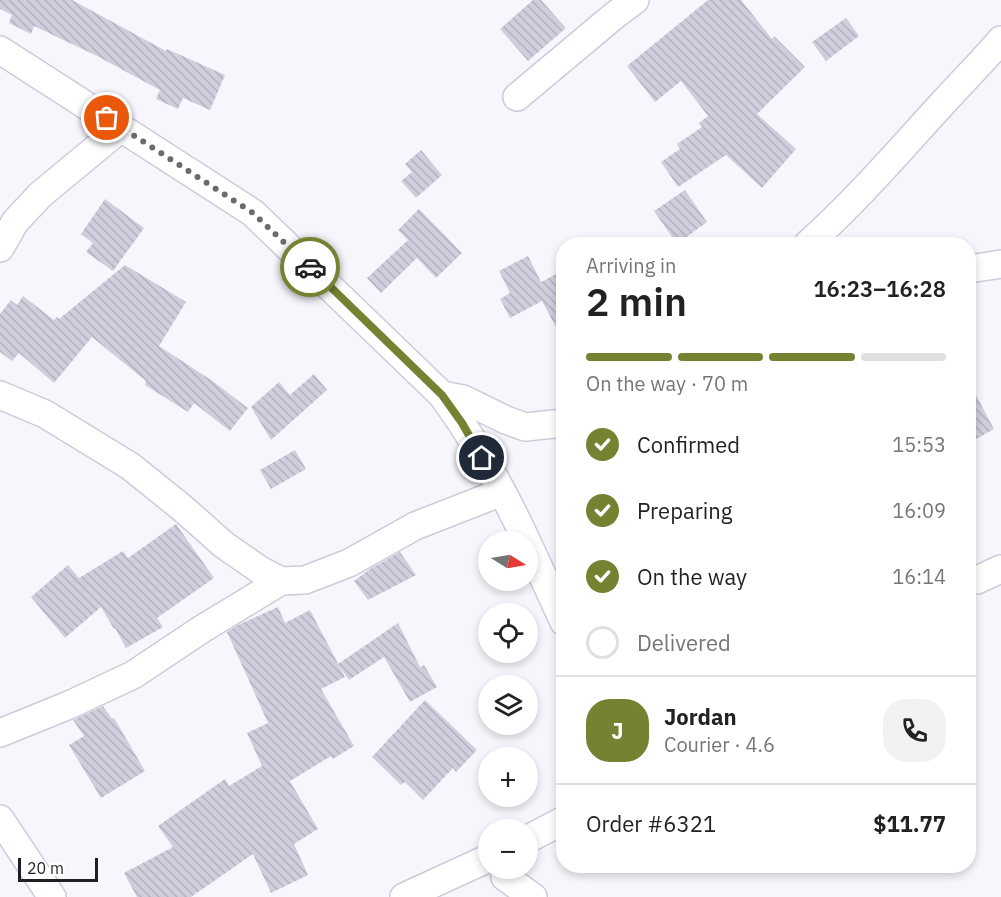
<!DOCTYPE html>
<html lang="en">
<head>
<meta charset="utf-8">
<style>
	body { margin:0; font-family:"IBM Plex Sans",sans-serif; background:#f2f2f2; color:#222; height:100vh; display:flex; flex-direction:column; font-size:22px; white-space:nowrap }
	* { box-sizing:border-box; margin:0 }
	p { font-size:20px; color:#767676 }
	.icon { flex:none; width:33px; height:33px; fill:none; stroke:currentColor; stroke-width:2; stroke-linecap:round; stroke-linejoin:round }
	.map { position:relative; flex:1; overflow:hidden }
	.side { position:absolute; left:556px; top:237px; width:420px; height:636px; display:flex; flex-direction:column; background:#fff; border-radius:24px; box-shadow:0 3px 9px #0003 }
	.side>* { flex:none }
	.needle { width:39px; rotate:101deg }
	.controls { position:absolute; left:478px; top:531px; display:grid; gap:12px }
	.controls a { display:grid; place-items:center; width:60px; height:60px; border-radius:50%; background:#fff; box-shadow:0 3px 9px #0003; font-size:30px }
	.scale { position:absolute; left:18px; bottom:15px; width:80px; box-sizing:border-box; padding-left:6px; border:3px solid #211f25; border-top:0; font-size:16px; line-height:21px; white-space:nowrap; color:#211f25; -webkit-text-stroke:4px #fff; paint-order:stroke }
	.pin { position:absolute; display:grid; place-items:center; width:51px; height:51px; color:#fff; margin:-26px; border:3px solid #fff; border-radius:50%; box-shadow:0 2px 6px #0007 }
	.courier { position:absolute; display:grid; place-items:center; width:60px; height:60px; margin:-30px; border:4px solid #738332; border-radius:50%; background:#fff; color:#222; box-shadow:0 2px 8px #0007 }
	.overview em { font-style:normal; font-weight:600 }
	.overview div { display:flex; flex-direction:column-reverse }
	.overview { display:flex; align-items:center; justify-content:space-between; height:102px; padding:0 30px }
	h1 { font-size:39px; font-weight:600; line-height:45px }
	.bar { display:grid; grid-template-columns:repeat(4,1fr); gap:9px 6px; align-content:center; height:72px; padding:0 30px }
	.bar i { height:8px; border-radius:4px; background:#e0e0e0 }
	.bar .active { background:#738332 }
	.bar p { grid-column:span 4 }
	.line { display:flex; align-items:center; gap:15px; padding:0 30px; border-top:2px solid #e0e0e0 }
	.line div { flex:1 }
	.round { display:grid; place-items:center; flex:none; width:63px; height:63px; border-radius:24px; background:#f2f2f2 }
	ol { padding:0 30px; list-style:none }
	li { display:flex; align-items:center; gap:18px; height:66px }
	li p { margin-inline-start:auto }
	li .icon { padding:6px; border-radius:50%; background:#738332; color:#fff; stroke-width:4 }
	li:last-child { color:#767676 }
	li i { width:33px; height:33px; border:3px solid #e0e0e0; border-radius:50% }
	.map>svg:first-child { display:block }
	.building { fill:url(#building-back-hatch) }
	.lines { fill:none; stroke-linecap:round; stroke-linejoin:round }
	.street-casing { stroke:#cfcada; stroke-width:30 }
	.street { stroke:#fff; stroke-width:27 }
	.done { stroke:#6c6a71; stroke-width:6; stroke-dasharray:0 10.8 }
	.route { stroke:#738332; stroke-width:8 }
</style>
</head>
<body>
<div class="map">
<svg width="1001" height="897" viewBox="0 0 1001 897">
	<defs>
		<pattern id="building-back-hatch" width="6" height="6" patternUnits="userSpaceOnUse" patternTransform="scale(1.5)"><rect width="6" height="6" fill="#d2cddd"/><path d="M-1 5l2 2M0 0l6 6M5-1l2 2" fill="none" stroke="#b4b0be"/></pattern>
	</defs>
	<rect width="100%" height="100%" fill="#f8f6fd"/>
	<path class="building" d="M 0,0 L 72,0 L 166,51 L 167,49 L 225,75 L 210,110 L 183,98 L 178,109 L 156,99 L 160,90 L 97,56 L 34,26 L 31,34 L 9,23 L 12,15 L 0,9 Z
		M 533,0 L 541,0 L 566,28 L 528,61 L 500,29 Z
		M 708,0 L 741,0 L 772,39 L 774,36 L 805,67 L 757,114 L 796,149 L 762,188 L 726,155 L 678,187 L 661,162 L 680,149 L 677,144 L 702,127 L 699,123 L 708,116 L 681,81 L 655,102 L 627,66 Z
		M 846,18 L 859,36 L 826,61 L 812,42 Z
		M 421,150 L 442,175 L 416,198 L 401,181 L 412,172 L 405,164 Z
		M 685,190 L 707,222 L 677,244 L 654,211 Z
		M 105,199 L 144,228 L 113,271 L 86,252 L 93,243 L 81,234 Z
		M 419,209 L 462,253 L 436,278 L 417,258 L 381,293 L 367,278 L 408,240 L 398,230 Z
		M 528,256 L 541,282 L 564,270 L 564,342 L 542,301 L 510,318 L 500,299 L 510,293 L 499,271 Z
		M 125,265 L 186,302 L 159,346 L 211,380 L 248,408 L 230,431 L 194,403 L 188,412 L 145,385 L 146,381 L 92,337 L 54,383 L 19,353 L 12,361 L 0,352 L 0,314 L 11,300 L 17,305 L 23,296 L 54,320 L 57,317 L 59,319 Z
		M 314,374 L 327,390 L 271,440 L 251,407 L 279,382 L 290,395 Z
		M 969,382 L 994,429 L 969,443 Z
		M 295,450 L 306,469 L 271,489 L 260,470 Z
		M 176,524 L 214,578 L 157,618 L 163,627 L 126,648 L 115,628 L 114,629 L 101,607 L 65,638 L 31,597 L 68,565 L 79,578 L 123,551 L 128,558 Z
		M 400,552 L 416,575 L 368,600 L 354,581 L 370,569 Z
		M 278,607 L 285,623 L 310,610 L 345,677 L 321,689 L 354,746 L 333,759 L 331,756 L 290,781 L 318,829 L 294,844 L 308,875 L 271,893 L 253,854 L 191,897 L 137,897 L 124,873 L 173,847 L 158,826 L 225,779 L 229,786 L 262,766 L 247,733 L 268,723 L 227,632 L 238,625 Z
		M 398,623 L 420,667 L 424,665 L 437,687 L 410,702 L 384,657 L 349,680 L 338,664 Z
		M 425,700 L 477,750 L 456,772 L 453,768 L 423,800 L 405,782 L 401,785 L 372,757 Z
		M 103,706 L 112,719 L 114,718 L 145,771 L 101,798 L 69,745 L 84,736 L 73,720 Z"/>
	<g class="lines">
		<defs>
			<path id="street" d="M 0,50 L 253,213 L 442,395 C 475,440 503,490 527,542
				M 517,97 L 615,15 L 635,0
				M 808,244 C 856,201 898,152 942,104 C 961,83 982,62 1001,40
				M 0,248 L 15,222 L 40,195 L 121,128
				M 969,269 L 1001,264
				M 0,395 L 45,414 L 130,466 L 181,507 L 224,545 L 260,570 L 281,581 L 305,580 L 349,563 L 415,526 L 502,492
				M 442,395 L 463,399 L 506,420 L 525,427 L 564,423
				M 528,544 L 564,622
				M 969,580 L 977,580 L 1001,569
				M 0,733 L 69,705 L 133,675 L 202,629 L 281,581
				M 0,819 L 52,897
				M 528,839 L 564,820
				M 505,877 L 533,897
				M 404,897 L 489,858"/>
		</defs>
		<use href="#street" class="street-casing"/>
		<use href="#street" class="street"/>
	</g>
	<g class="lines">
		<path class="done" d="M 107,118 L 253,213 L 310,267"/>
		<path class="route" d="M 310,267 L 442,395 L 462,423 L 482,458"/>
	</g>
</svg>
<div class="controls">
<a><svg class="needle" viewBox="-14 -14 28 28"><path d="M0-13l5 13h-10z" fill="#e53935"/><path d="M0 13l5-13h-10z" fill="#767676"/></svg></a>
<a><svg class="icon" aria-label="locate" viewBox="0 0 24 24"><circle cx="12" cy="12" r="6"/><path d="M12 2v4M12 18v4M2 12h4M18 12h4"/></svg></a>
<a><svg class="icon" aria-label="layers" viewBox="0 0 24 24"><path d="M12 4l9 5-9 5-9-5zM3 14l9 5 9-5"/></svg></a>
<a>+</a>
<a>−</a>
</div>
<div class="scale">20 m</div>
<div class="pin" style="left:107px;top:118px;background:#ea580c"><svg class="icon" aria-label="bag" viewBox="0 0 24 24"><path d="M5 8h14l-1 12H6zM9 8a3 3 0 0 1 6 0"/></svg></div>
<div class="pin" style="left:482px;top:458px;background:#1f2937"><svg class="icon" aria-label="home" viewBox="0 0 24 24"><path d="M3 11l9-7 9 7M6 9v11h12V9"/></svg></div>
<div class="courier" style="left:310px;top:267px"><svg class="icon" aria-label="car" viewBox="0 0 24 24"><path d="M5 17H2v-5l4-1 3-4h7l3 4 3 1v5h-3M9 17h6M6 11h13"/><circle cx="7" cy="17" r="2"/><circle cx="17" cy="17" r="2"/></svg></div>
<section class="side">
<div class="overview"><div><h1>2 min</h1><p>Arriving in</p></div><em>16:23–16:28</em></div>
<div class="bar"><i class="active"></i><i class="active"></i><i class="active"></i><i></i><p>On the way · 70 m</p></div>
<ol>
<li><svg class="icon" aria-label="check" viewBox="0 0 24 24"><path d="M5 12l5 5 9-10"/></svg>Confirmed<p>15:53</p></li>
<li><svg class="icon" aria-label="check" viewBox="0 0 24 24"><path d="M5 12l5 5 9-10"/></svg>Preparing<p>16:09</p></li>
<li><svg class="icon" aria-label="check" viewBox="0 0 24 24"><path d="M5 12l5 5 9-10"/></svg>On the way<p>16:14</p></li>
<li><i></i>Delivered</li>
</ol>
<div class="line" style="height:108px"><b class="round" style="background:#738332;color:#fff">J</b><div><b>Jordan</b><p>Courier · 4.6</p></div><a class="round"><svg class="icon" aria-label="phone" viewBox="0 0 24 24"><path d="M5 4h4l2 5-3 2q2 4 5 5l2-3 5 2v4C11 20 4 13 5 4z"/></svg></a></div>
<div class="line" style="height:78px"><div>Order #6321</div><b>$11.77</b></div>
</section>
</div>
</body>
</html>
